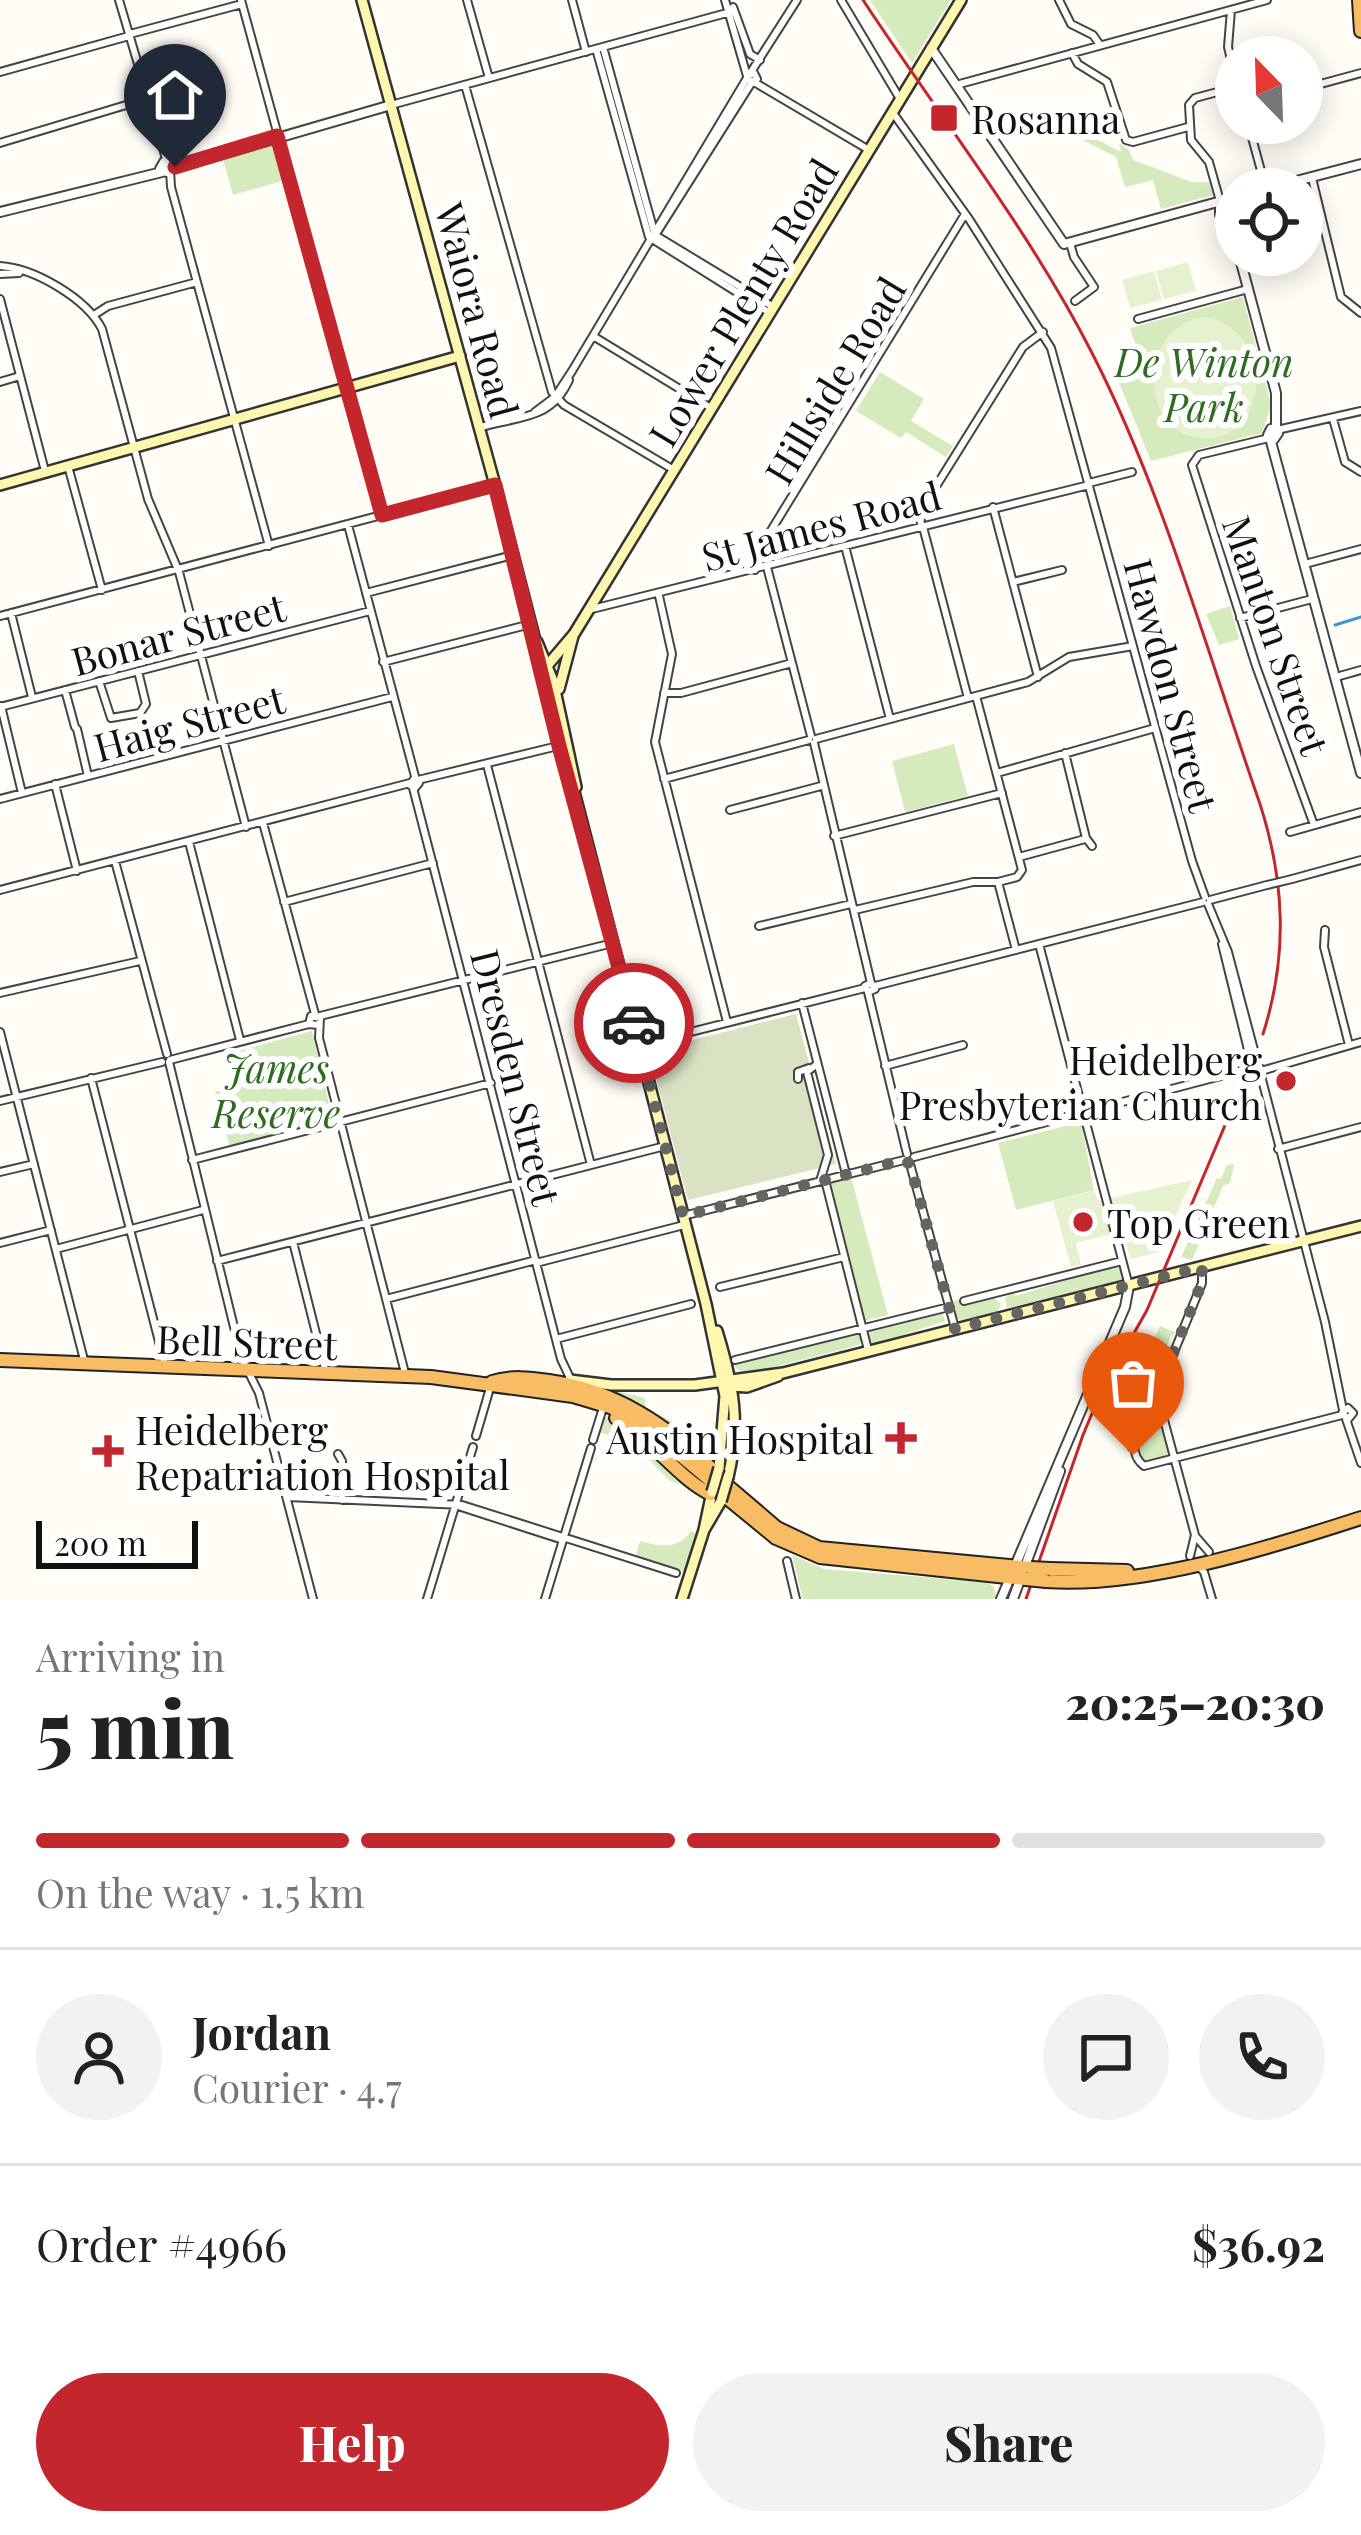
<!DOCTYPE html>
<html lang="en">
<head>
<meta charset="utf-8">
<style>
	body { margin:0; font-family:"Playfair Display",serif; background:#f2f2f2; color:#222; height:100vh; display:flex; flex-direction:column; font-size:45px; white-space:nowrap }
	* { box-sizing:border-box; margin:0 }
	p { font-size:39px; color:#767676 }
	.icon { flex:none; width:66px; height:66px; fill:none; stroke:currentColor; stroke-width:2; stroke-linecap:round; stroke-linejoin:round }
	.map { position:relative; height:1599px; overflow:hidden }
	.drawer { display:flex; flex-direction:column; background:#fff; flex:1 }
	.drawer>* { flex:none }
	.needle { width:78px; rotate:337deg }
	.tools { position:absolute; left:1215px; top:36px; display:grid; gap:24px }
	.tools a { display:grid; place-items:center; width:108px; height:108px; border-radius:50%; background:#fff; box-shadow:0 6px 30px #0003; font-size:60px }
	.scale { position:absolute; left:36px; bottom:30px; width:162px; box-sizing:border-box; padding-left:12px; border:6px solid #111; border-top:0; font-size:33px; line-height:42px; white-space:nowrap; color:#111; -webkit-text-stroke:9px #fff; paint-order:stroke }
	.pin { position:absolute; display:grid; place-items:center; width:102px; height:102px; color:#fff; margin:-123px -51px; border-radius:50% 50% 50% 0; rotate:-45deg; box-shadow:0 0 12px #0007 }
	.pin .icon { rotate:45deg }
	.courier { position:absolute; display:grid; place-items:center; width:120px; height:120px; margin:-60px; border:9px solid #c4262e; border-radius:50%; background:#fff; color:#222; box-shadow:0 3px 15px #0007 }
	.head em { font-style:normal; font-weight:800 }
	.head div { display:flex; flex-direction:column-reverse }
	.head { display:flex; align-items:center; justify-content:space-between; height:204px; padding:0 36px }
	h1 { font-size:78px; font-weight:800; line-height:90px }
	.bar { display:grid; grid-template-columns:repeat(4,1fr); gap:18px 12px; align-content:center; height:144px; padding:0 36px }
	.bar i { height:15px; border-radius:9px; background:#e0e0e0 }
	.bar .active { background:#c4262e }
	.bar p { grid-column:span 4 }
	.line { display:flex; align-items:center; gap:30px; padding:0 36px; border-top:3px solid #e0e0e0 }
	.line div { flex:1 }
	.round { display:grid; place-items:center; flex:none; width:126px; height:126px; border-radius:63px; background:#f2f2f2 }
	.action { display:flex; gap:24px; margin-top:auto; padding:24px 36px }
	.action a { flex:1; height:138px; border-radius:72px; background:#c4262e; color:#fff; font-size:48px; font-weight:800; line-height:138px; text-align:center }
	.action a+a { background:#f2f2f2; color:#222 }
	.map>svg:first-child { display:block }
	.green { fill:#d5ebbd }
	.cemetery { fill:#d9e3c4 }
	.pitch { fill:#e6f2cf }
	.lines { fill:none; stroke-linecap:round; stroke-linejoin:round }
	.stream { stroke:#3f96cf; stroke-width:3 }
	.minor-casing { stroke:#444; stroke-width:10 }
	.tertiary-casing { stroke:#444; stroke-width:12 }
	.secondary-casing { stroke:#333; stroke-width:14 }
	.trunk-casing { stroke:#222; stroke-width:16 }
	.minor { stroke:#fff; stroke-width:6 }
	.tertiary { stroke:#fff; stroke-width:8 }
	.secondary { stroke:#fff6b0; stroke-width:9 }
	.trunk { stroke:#f7bc64; stroke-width:12 }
	.rail { stroke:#c4262e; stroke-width:3 }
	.minor-bridge-casing { stroke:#444; stroke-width:10; stroke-linecap:butt }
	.secondary-bridge-casing { stroke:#333; stroke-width:14; stroke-linecap:butt }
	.trunk-bridge-casing { stroke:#222; stroke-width:16; stroke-linecap:butt }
	.minor-bridge { stroke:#fff; stroke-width:6 }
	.secondary-bridge { stroke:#fff6b0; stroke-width:9 }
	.trunk-bridge { stroke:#f7bc64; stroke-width:12 }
	.done { stroke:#646461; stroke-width:12; stroke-dasharray:0 21.6 }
	.route { stroke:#c4262e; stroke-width:15 }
	.poi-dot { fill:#c4262e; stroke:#fff; stroke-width:4.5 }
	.labels { text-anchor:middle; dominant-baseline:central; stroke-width:12; stroke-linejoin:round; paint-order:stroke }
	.poi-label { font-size:39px; fill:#111; stroke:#fff; text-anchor:start }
	.street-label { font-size:39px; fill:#111; stroke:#fff }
	.park-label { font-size:39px; font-style:italic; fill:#2f6b1f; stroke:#fff }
</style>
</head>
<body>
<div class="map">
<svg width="1361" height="1599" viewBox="0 0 1361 1599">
	<rect width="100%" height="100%" fill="#fffdf5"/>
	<path class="green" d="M 870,0 L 951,0 L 912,63 Z
		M 1064,122 L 1121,152 L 1119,143 L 1129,150 L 1133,160 L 1192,182 L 1209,182 L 1213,195 L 1161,209 L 1153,180 L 1125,187 L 1116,157 L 1069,133 L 1046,134 Z
		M 272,146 L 282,181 L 233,195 L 223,159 Z
		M 1243,297 L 1271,405 L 1262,433 L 1151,461 L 1118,380 L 1144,372 L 1130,328 Z
		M 880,372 L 924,399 L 911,421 L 953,446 L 946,457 L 906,432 L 901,438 L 856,411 Z
		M 1230,606 L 1239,639 L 1219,645 L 1206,614 Z
		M 954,744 L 968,796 L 905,812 L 892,761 Z
		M 312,1031 L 333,1121 L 230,1148 L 215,1092 L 228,1087 L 234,1067 L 231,1053 Z
		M 1081,1122 L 1094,1190 L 1016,1210 L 998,1143 Z
		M 1234,1164 L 1230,1183 L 1223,1186 L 1192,1260 L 1181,1257 L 1217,1178 L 1221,1179 L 1227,1165 Z
		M 851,1177 L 888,1315 L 864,1321 L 829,1182 Z
		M 1114,1266 L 1120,1268 L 1123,1279 L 1120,1282 L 1007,1308 L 1005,1298 L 1013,1292 L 1015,1296 Z
		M 994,1298 L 1001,1304 L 997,1313 L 961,1320 L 955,1317 L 951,1302 L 961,1299 L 964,1305 Z
		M 942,1312 L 945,1321 L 875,1344 L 870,1342 L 869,1330 Z
		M 1160,1326 L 1177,1333 L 1171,1336 L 1149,1389 L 1154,1392 L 1152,1406 L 1133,1435 L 1119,1429 L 1127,1412 L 1123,1410 Z
		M 860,1331 L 862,1340 L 859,1345 L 747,1374 L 739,1371 L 729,1360 Z
		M 604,1388 L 645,1398 L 646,1408 L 671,1421 L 718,1456 L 714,1466 L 658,1417 Z
		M 1157,1415 L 1169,1455 L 1145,1463 L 1138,1456 C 1136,1442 1143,1421 1157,1415 Z
		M 608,1416 L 621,1423 L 695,1488 L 670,1481 L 632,1442 L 599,1432 L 602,1420 Z
		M 691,1531 L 696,1533 L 685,1571 L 635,1558 L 640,1541 C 661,1547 677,1550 691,1531 Z
		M 792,1555 L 824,1569 L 986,1582 L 993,1586 L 997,1599 L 803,1599 Z"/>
	<path class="cemetery" d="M 796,1014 L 836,1164 L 688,1200 L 649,1051 Z"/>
	<path class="pitch" d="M 1188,262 L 1196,291 L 1164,299 L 1156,271 Z
		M 1154,271 L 1162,300 L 1130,308 L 1122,280 Z
		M 1201,317 C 1273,321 1276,446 1199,438 C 1142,433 1135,332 1201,317 Z
		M 1192,1180 L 1159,1252 L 1131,1259 L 1122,1231 L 1076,1243 L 1081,1265 L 1071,1267 L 1053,1201 L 1094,1190 L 1098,1201 Z"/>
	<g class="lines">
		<path class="stream" d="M 1335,625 L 1361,617"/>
		<defs>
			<path id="minor" d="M 119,0 L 167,162
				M 241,0 L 347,388
				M 467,0 L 489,78
				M 572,0 L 586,52
				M 725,0 L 747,76
				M 841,0 L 900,99
				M 1059,0 L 1071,24 L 1093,35 L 1100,45
				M 733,7 L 750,54 L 760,60
				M 1231,10 L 1228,47 L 1236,81
				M 130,34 L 242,4
				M 603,47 L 655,235 L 772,306
				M 596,49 L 649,237 L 770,313
				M 1072,53 L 1078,64 L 1107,82 L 1126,140 L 1133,142 L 1188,127
				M 0,72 L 129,36
				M 751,72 L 797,0
				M 754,73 L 757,79 L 751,82 L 747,76 Z
				M 754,82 L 869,150
				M 465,85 L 552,392 L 564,405 L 674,470
				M 956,85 L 1267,0
				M 1302,89 L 1361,73
				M 147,100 L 190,88
				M 391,105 L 734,11
				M 893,113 L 969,219 L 1051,348 L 1192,861 L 1205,897
				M 1248,123 L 1266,189
				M 0,143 L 146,99
				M 170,170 L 171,187 L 269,546
				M 1312,178 L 1341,297 L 1361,313
				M 1220,201 L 1209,162 L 1191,140 L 1189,105 L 1195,98 L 1236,87
				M 654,237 L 752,82
				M 1070,243 L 1074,257 L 1094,287 L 1075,301
				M 0,266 C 34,268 86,298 102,329 L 148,499 L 179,572 L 246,827
				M 0,274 L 19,273
				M 0,299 L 45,471
				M 94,315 L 108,306 L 197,282
				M 1138,319 L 1248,289
				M 593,336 L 711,408
				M 0,382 L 20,376
				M 347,386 L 382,515
				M 535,412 L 555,397 L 572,371 L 747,78
				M 1333,419 L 1345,462 L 1361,472
				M 481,427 C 520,416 551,420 569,380
				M 1277,430 L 1361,411
				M 1269,438 L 1199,455 L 1192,465 L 1256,666 L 1314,825
				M 68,466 L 102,590
				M 1089,483 L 1132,472
				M 993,507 L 1038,677
				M 348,525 L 416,780
				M 921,526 L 920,512 L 1023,347 L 1043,332
				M 923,527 L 968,698
				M 845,546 L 890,719
				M 1305,564 L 1361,549
				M 767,567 L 811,736
				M 755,570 L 756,555 L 965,214
				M 1013,582 L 1062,570
				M 366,593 L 513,555
				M 659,596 L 672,654 L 655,742 L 727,1022
				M 588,610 L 1089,485
				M 11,613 L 32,697
				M 0,616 L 495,485
				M 1240,618 L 1312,599
				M 383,662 L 531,624
				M 1336,677 L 1361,670
				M 99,681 L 111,718 L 140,713 L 146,704 L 138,671
				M 65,690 L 75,727
				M 664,693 L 681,693 L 792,663
				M 976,696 L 1022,870 L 1017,877 L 998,882 L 1016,950
				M 1,706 L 22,793
				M 0,707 L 370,611
				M 77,729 L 88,776
				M 816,739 L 1028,682 L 1069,657 L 1133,646
				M 814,743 L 871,983
				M 1065,753 L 1086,838 L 1092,846
				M 487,765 L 591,1165
				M 997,773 L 1155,728
				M 414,779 L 419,783 L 415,788 L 410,785 Z
				M 664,779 L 809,740
				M 418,780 L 562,745
				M 55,784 L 77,871
				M 413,788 L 561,1359 L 571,1380
				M 0,799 L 392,697
				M 730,810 L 821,786
				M 263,823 L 315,1014
				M 1290,832 L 1361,812
				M 834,836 L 1002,793
				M 189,842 L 240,1040
				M 1019,857 L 1085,839
				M 115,861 L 167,1054
				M 1292,879 L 1361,860
				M 0,890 L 410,783
				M 1210,900 L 1267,885
				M 284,902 L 433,863
				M 1208,904 L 1228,952 L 1258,1065
				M 855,910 L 973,882 L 998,882
				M 759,926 L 851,904
				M 1325,930 L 1324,947 L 1349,1045
				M 1039,944 L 1129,1286
				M 1222,944 L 1252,1066
				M 871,983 L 875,989 L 868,992 L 865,986 Z
				M 875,986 L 1203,902
				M 868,992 L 907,1154
				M 0,993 L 140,961
				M 802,1003 L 846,1174
				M 320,1016 L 613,943
				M 318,1025 L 309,1024 L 311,1016 L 320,1018 L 319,1038 L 405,1373
				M 0,1032 L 84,1360
				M 639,1045 L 865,988
				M 170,1060 L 309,1024
				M 169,1062 L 234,1327 L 243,1361 L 259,1393 L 313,1599
				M 817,1064 L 807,1072 L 828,1155 L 820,1181
				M 1256,1064 L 1261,1069 L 1256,1074 L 1251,1069 Z
				M 885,1066 L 963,1045
				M 1261,1071 L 1361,1042
				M 1260,1072 L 1325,1322 L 1343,1410
				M 91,1078 L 165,1365
				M 798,1079 L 798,1072 L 809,1068
				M 0,1101 L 162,1062
				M 1278,1149 L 1361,1127
				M 914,1157 L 1251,1068
				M 192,1160 L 491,1083
				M 910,1164 L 955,1328
				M 0,1172 L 34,1164
				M 825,1180 L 868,1350
				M 683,1216 L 904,1160
				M 293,1242 L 325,1369
				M 0,1243 L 51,1230
				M 56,1249 L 203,1210
				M 217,1261 L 665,1146
				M 536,1263 L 684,1225
				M 720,1287 L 844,1257
				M 386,1299 L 536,1260
				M 964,1301 L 1122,1261
				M 556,1339 L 691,1304
				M 735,1360 L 949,1307
				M 1159,1407 C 1140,1420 1123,1449 1144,1466 L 1342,1415
				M 1348,1408 L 1353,1413 L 1348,1419 L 1342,1413 Z
				M 1346,1419 L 1361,1463
				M 476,1436 L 490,1388
				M 593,1440 L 602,1411
				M 338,1454 L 342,1461 L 342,1500
				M 288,1497 L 462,1505 L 676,1573
				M 455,1505 L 560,1539
				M 1197,1538 L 1209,1552
				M 1190,1556 L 1195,1535 L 1157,1394 L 1202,1283 L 1202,1267
				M 787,1561 L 796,1599
				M 1197,1565 L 1204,1572 L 1212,1599
				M 427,1599 L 473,1447
				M 545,1599 L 591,1448"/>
			<path id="tertiary" d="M 931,48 L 1064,244 L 1236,197
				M 164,162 L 171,165 L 167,172 L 160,169 Z
				M 171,169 L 391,105
				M 1266,189 L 1361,164
				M 1220,201 L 1220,215 L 1232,232
				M 1221,202 L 1236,246
				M 0,212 L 162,172
				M 1239,255 L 1276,393 L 1276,430
				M 1271,429 L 1278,433 L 1274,439 L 1268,435 Z
				M 1270,438 L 1361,773
				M 1001,1599 L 1125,1307 L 1129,1286
				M 1013,1599 L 1060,1471"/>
			<path id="secondary" d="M 362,0 L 495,485 L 706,1304 L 725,1396 L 719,1468
				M 0,485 L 460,356
				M 537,642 L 553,681 L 576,787
				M 541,673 L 574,634 L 961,0
				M 559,689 L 573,636
				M 717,1331 C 733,1383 741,1424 728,1477
				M 570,1380 L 611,1385 L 695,1385 L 783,1373 L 1361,1226
				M 732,1386 L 747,1387 L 778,1376
				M 704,1530 L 712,1492
				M 682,1599 L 704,1530 L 721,1501"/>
			<path id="trunk" d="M 1359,0 L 1361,31
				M 0,1360 L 431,1377 L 573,1396 L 610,1407 L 643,1424 L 711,1481
				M 492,1382 C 510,1376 530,1378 549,1381 C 616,1391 666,1424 714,1471
				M 616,1418 C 651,1438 680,1480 711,1494
				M 729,1487 L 777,1528 L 819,1548 L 1031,1568
				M 726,1497 L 776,1538 L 820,1557 L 1026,1579
				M 1050,1569 L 1127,1571
				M 1046,1581 C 1141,1588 1269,1548 1361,1518"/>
		</defs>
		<use href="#minor" class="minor-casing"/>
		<use href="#tertiary" class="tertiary-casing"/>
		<use href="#secondary" class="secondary-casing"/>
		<use href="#trunk" class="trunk-casing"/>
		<use href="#minor" class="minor"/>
		<use href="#tertiary" class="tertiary"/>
		<use href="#secondary" class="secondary"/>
		<use href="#trunk" class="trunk"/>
		<path class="rail" d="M 863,0 C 939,116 1028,228 1091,351 C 1163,491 1208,655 1260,804 C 1285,882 1288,956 1263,1034
			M 1026,1599 L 1083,1435 L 1101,1392 L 1147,1310 L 1242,1085"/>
		<defs>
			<path id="minor-bridge" d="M 1267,885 L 1292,879"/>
			<path id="secondary-bridge" d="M 712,1492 L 719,1468
				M 721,1501 L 728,1477"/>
			<path id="trunk-bridge" d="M 1031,1568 L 1050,1569
				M 1026,1579 L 1046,1581"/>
		</defs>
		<use href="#minor-bridge" class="minor-bridge-casing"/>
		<use href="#secondary-bridge" class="secondary-bridge-casing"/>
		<use href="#trunk-bridge" class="trunk-bridge-casing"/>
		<use href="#minor-bridge" class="minor-bridge"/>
		<use href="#secondary-bridge" class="secondary-bridge"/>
		<use href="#trunk-bridge" class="trunk-bridge"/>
	</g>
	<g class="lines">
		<path class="done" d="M 634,1023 L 683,1216 L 904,1160 L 910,1164 L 955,1329 L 1202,1267 L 1202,1283 L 1159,1387 L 1160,1407 C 1146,1415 1130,1438 1133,1455"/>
		<path class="route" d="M 175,167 L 277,136 L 382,515 L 495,485 L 559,746 L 634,1023"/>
	</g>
	<g class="poi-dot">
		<rect x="929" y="103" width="30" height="30" rx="6"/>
		<circle cx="1286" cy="1081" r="12"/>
		<circle cx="1083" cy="1222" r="12"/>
		<path d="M895 1420h12v12h12v12h-12v12h-12v-12h-12v-12h12z"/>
		<path d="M102 1433h12v12h12v12h-12v12h-12v-12h-12v-12h12z"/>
	</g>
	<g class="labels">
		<g class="poi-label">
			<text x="971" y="118">Rosanna</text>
			<text x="1262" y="1059" text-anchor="end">Heidelberg<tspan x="1262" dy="45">Presbyterian Church</tspan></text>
			<text x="1107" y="1222">Top Green</text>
			<text x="135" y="1429">Heidelberg<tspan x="135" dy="45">Repatriation Hospital</tspan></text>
			<text x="874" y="1438" text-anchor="end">Austin Hospital</text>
		</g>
		<g class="street-label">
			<text transform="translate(742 302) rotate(-59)">Lower Plenty Road</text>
			<text transform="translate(478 310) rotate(75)">Waiora Road</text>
			<text transform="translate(834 380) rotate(-59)">Hillside Road</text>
			<text transform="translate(821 525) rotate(-15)">St James Road</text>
			<text transform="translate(178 633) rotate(-15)">Bonar Street</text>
			<text transform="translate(1277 635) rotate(71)">Manton Street</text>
			<text transform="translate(1172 685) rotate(75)">Hawdon Street</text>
			<text transform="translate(189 722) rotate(-15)">Haig Street</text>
			<text transform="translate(517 1077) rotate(76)">Dresden Street</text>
			<text transform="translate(247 1341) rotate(2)">Bell Street</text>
		</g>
		<g class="park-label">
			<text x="1204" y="361">De Winton<tspan x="1204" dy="45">Park</tspan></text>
			<text x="276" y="1067">James<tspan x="276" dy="45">Reserve</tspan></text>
		</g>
	</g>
</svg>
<div class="tools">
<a><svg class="needle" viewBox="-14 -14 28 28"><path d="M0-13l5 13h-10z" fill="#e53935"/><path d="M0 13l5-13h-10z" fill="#767676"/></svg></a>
<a><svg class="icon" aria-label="locate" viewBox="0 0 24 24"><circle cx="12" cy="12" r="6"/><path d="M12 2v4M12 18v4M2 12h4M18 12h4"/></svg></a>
</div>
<div class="scale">200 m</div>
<div class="pin" style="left:1133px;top:1455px;background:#ea580c"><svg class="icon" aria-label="bag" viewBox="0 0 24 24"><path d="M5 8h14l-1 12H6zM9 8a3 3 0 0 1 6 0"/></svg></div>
<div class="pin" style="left:175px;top:167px;background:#1f2937"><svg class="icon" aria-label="home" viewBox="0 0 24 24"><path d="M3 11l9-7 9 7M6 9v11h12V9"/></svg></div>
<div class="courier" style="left:634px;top:1023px"><svg class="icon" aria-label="car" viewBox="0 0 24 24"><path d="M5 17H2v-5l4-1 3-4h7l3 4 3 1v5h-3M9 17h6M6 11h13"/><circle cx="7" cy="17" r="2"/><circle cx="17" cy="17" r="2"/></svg></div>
</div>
<section class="drawer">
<div class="head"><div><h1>5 min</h1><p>Arriving in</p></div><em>20:25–20:30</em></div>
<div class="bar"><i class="active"></i><i class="active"></i><i class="active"></i><i></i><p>On the way · 1.5 km</p></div>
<div class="line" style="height:216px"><a class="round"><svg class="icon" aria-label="person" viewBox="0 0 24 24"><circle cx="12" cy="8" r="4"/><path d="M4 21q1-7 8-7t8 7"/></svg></a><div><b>Jordan</b><p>Courier · 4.7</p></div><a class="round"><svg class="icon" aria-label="chat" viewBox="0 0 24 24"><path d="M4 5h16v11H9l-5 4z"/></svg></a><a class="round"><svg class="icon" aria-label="phone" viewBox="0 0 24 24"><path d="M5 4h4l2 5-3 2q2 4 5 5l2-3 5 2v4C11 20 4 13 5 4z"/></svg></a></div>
<div class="line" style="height:156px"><div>Order #4966</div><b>$36.92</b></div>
<div class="action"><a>Help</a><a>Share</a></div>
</section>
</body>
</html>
